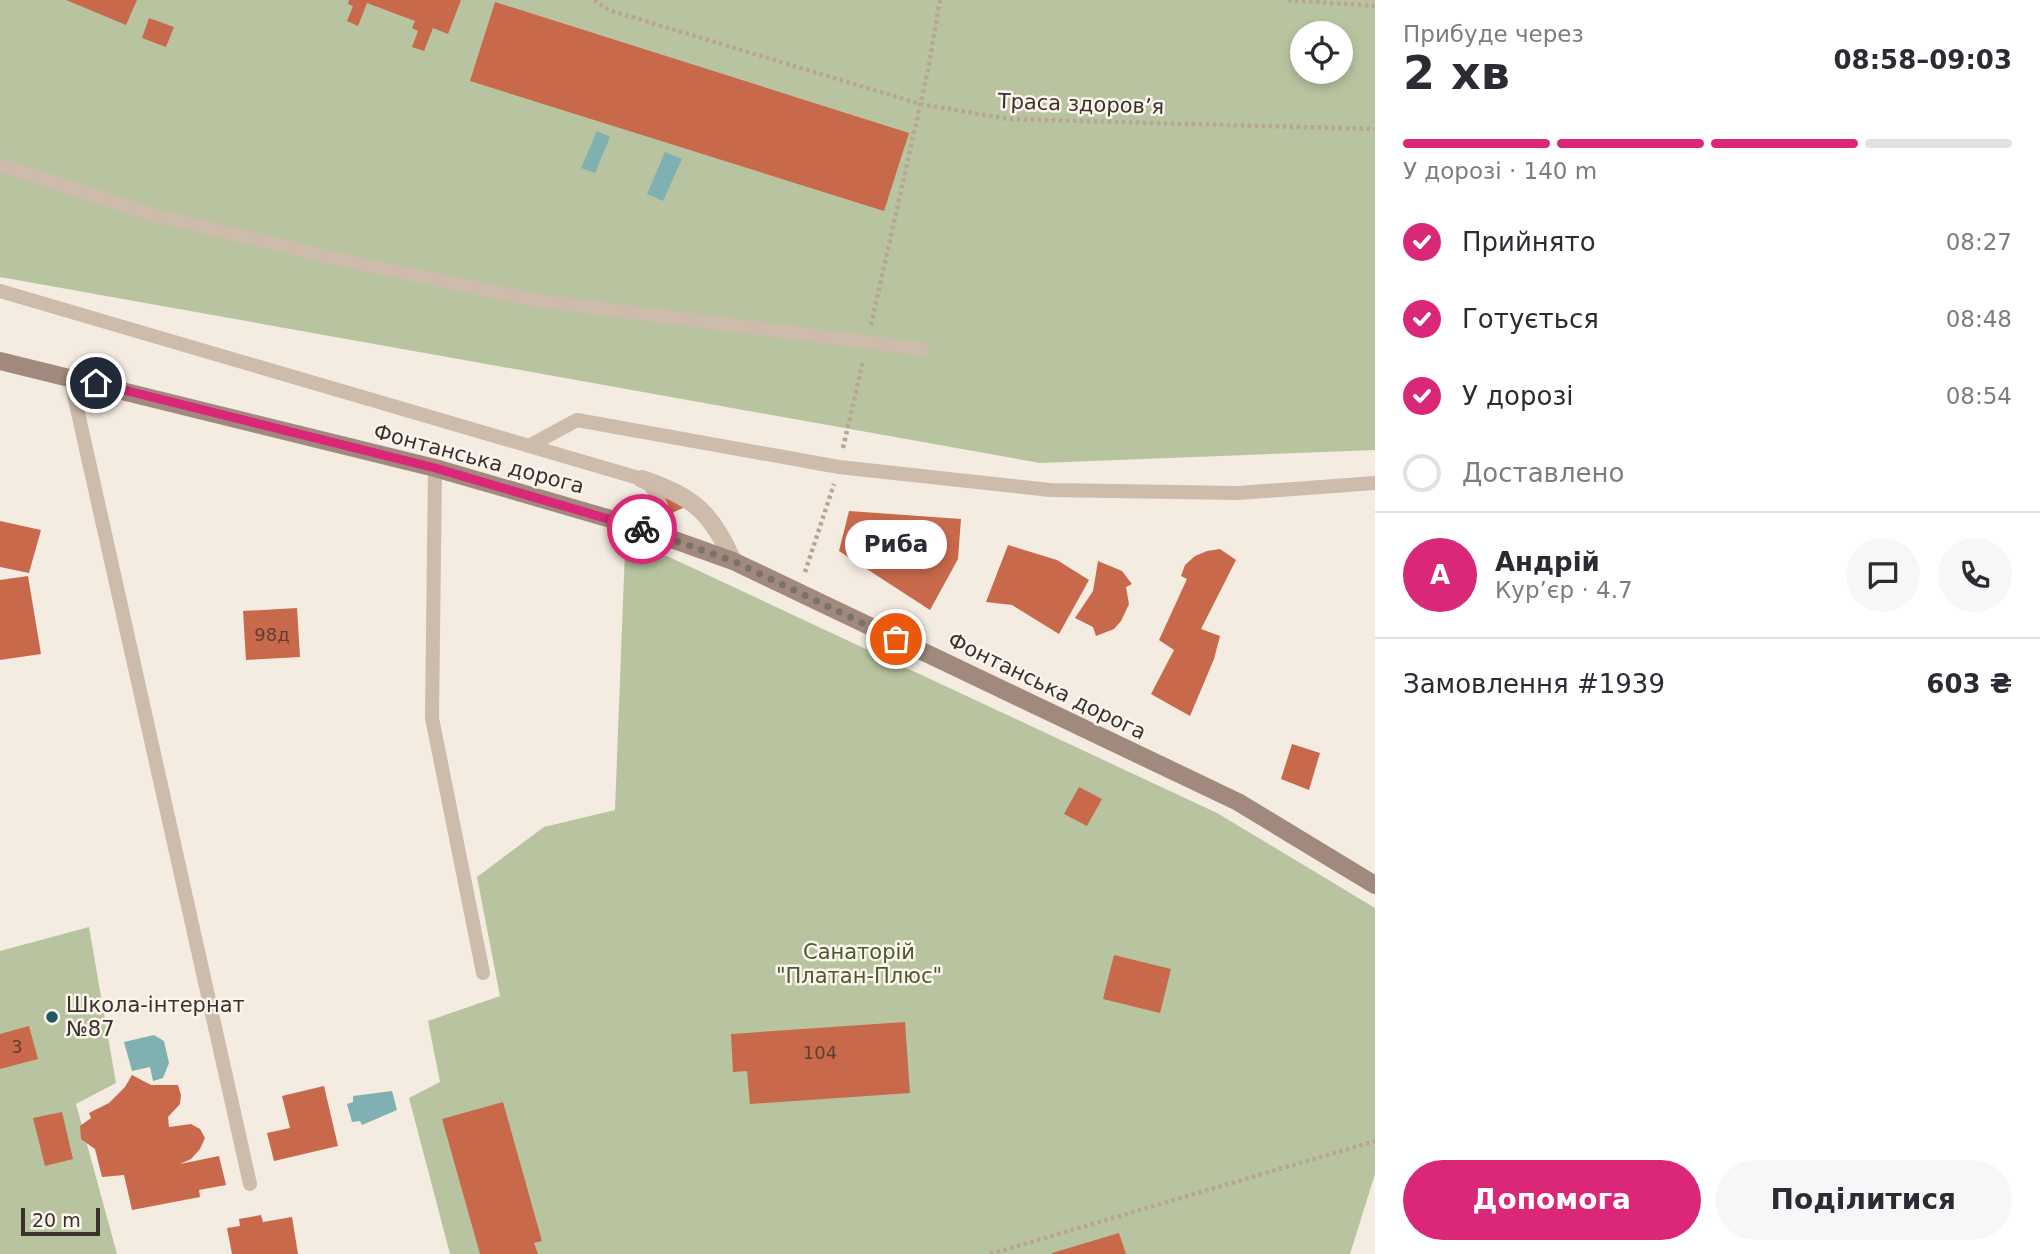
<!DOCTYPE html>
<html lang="uk">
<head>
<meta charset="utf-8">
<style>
	body { margin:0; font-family:"DejaVu Sans",sans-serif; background:#f7f7f7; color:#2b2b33; height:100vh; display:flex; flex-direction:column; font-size:26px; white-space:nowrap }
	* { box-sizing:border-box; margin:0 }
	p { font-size:23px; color:#7c7c81 }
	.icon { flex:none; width:38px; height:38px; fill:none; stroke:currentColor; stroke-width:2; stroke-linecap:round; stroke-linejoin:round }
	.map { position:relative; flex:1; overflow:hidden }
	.drawer { display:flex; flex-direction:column; background:#fff; width:665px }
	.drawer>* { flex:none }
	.controls { position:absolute; left:1290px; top:21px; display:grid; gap:14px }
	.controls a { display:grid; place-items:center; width:63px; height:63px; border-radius:50%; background:#fff; box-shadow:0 4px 10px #0003; font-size:35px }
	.scale { position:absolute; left:21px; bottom:18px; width:79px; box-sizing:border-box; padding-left:7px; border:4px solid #3b302b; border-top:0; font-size:19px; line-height:24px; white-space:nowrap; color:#3b302b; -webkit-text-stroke:5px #fbf5ee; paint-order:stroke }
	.pin { position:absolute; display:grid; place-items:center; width:60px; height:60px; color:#fff; margin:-30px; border:4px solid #fff; border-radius:50%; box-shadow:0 2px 7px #0007 }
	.courier { position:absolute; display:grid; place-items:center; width:70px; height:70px; margin:-35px; border:5px solid #db2777; border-radius:50%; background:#fff; color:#222; box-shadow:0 2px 9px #0007 }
	.bubble { position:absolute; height:49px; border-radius:24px; background:#fff; box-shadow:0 4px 10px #0003; font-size:23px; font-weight:800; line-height:49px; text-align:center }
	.head em { font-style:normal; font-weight:800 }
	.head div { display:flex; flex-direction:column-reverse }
	.head { display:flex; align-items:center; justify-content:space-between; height:119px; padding:0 28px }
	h1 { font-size:46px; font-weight:800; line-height:52px }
	.bar { display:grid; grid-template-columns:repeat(4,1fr); gap:10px 7px; align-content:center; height:84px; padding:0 28px }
	.bar i { height:9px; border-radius:5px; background:#e1e1e2 }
	.bar .selected { background:#db2777 }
	.bar p { grid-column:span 4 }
	.line { display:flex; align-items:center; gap:18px; padding:0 28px; border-top:2px solid #e1e1e2 }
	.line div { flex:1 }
	.round { display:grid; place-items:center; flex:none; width:74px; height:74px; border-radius:37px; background:#f7f7f7 }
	ol { padding:0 28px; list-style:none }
	li { display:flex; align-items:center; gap:21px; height:77px }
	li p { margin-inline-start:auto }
	li .icon { padding:7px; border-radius:50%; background:#db2777; color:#fff; stroke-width:4 }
	li:last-child { color:#7c7c81 }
	li i { width:38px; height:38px; border:4px solid #e1e1e2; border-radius:50% }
	.action { display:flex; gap:14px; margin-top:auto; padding:14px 28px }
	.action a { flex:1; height:80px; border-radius:42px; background:#db2777; color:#fff; font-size:28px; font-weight:800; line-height:80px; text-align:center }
	.action a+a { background:#f7f7f7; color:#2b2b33 }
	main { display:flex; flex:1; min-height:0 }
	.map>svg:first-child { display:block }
	.green { fill:#b8c4a0; fill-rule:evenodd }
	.water { fill:#7fb0b2 }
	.building { fill:#c8694b }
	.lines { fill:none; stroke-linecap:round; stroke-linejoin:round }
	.path { stroke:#b9a596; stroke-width:4.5; stroke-dasharray:3.5 3.5; stroke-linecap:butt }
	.lane { stroke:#cdbbac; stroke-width:14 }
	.street { stroke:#cdbbac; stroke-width:18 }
	.secondary { stroke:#a18a7d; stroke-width:18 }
	.done { stroke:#7c716b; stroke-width:7; stroke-dasharray:0 12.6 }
	.route { stroke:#db2777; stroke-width:9 }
	.poi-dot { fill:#1f5a5e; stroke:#fbf5ee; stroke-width:2.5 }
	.labels { text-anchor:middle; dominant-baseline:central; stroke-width:5; stroke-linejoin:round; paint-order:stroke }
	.number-label { font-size:18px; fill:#5e3e33 }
	.street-label { font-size:21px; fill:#3b302b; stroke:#fbf5ee }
	.park-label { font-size:21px; fill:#4a5a2e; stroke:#fbf5ee }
	.poi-label { font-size:21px; fill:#3b302b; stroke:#fbf5ee; text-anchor:start }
</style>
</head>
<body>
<main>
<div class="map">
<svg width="1375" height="1254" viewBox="0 0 1375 1254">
	<rect width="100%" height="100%" fill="#f4ebe1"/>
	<path class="green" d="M 0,0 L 1375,0 L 1375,450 L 1040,463 L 0,277 ZM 1302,33 L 1340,33 L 1340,72 L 1302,72 Z
		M 625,549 L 667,556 L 1217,813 L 1375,908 L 1375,1174 L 1350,1254 L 450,1254 L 409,1098 L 440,1082 L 428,1021 L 500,996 L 477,877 L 544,827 L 615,810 Z
		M 89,927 L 116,1083 L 76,1104 L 117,1254 L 0,1254 L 0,951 Z"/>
	<path class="water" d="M 597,131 L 610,137 L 595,173 L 581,168 Z
		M 665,152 L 682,159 L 663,201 L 647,194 Z
		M 154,1035 L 164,1041 L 169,1063 L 163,1078 L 153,1081 L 150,1067 L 132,1071 L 124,1042 Z
		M 392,1091 L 397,1110 L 362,1125 L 360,1121 L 352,1122 L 347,1104 L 353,1102 L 353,1096 Z"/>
	<path class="building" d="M 66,0 L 137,0 L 126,25 Z
		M 349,0 L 461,0 L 448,34 L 433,28 L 424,51 L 412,47 L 418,31 L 412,28 L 415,21 L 367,3 L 358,26 L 347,21 L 353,6 L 348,4 Z
		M 495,2 L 909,133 L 884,211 L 470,81 Z
		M 149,18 L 174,27 L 166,47 L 142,38 Z
		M 668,494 L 685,507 L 672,513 L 664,497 Z
		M 849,511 L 961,519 L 958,559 L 930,610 L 839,551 Z
		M 0,521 L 41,530 L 29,573 L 0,567 Z
		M 1008,545 L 1057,560 L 1089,580 L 1059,634 L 1012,605 L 986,602 Z
		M 1220,549 L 1236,560 L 1201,629 L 1220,636 L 1214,659 L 1190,716 L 1151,694 L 1174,650 L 1159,640 L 1187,579 L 1181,576 L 1185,565 L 1195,556 L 1207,551 Z
		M 1098,561 L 1122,571 L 1132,584 L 1126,587 L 1129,604 L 1121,621 L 1114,629 L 1096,636 L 1093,627 L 1075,618 L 1093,591 Z
		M 28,576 L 41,654 L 0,660 L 0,580 Z
		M 297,608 L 300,657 L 246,660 L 243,611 Z
		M 1292,744 L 1320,753 L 1309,790 L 1281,779 Z
		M 1079,787 L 1102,799 L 1087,826 L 1064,814 Z
		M 1114,955 L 1171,969 L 1160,1013 L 1103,999 Z
		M 905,1022 L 910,1093 L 750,1104 L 747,1071 L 733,1072 L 731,1034 Z
		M 29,1026 L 38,1059 L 0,1069 L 0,1034 Z
		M 132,1075 L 151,1085 L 178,1085 L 181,1095 L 180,1104 L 168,1117 L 169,1127 L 191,1124 L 200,1129 L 205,1138 L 200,1149 L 191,1159 L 180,1164 L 219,1156 L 226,1185 L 199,1190 L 200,1197 L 132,1210 L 124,1175 L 102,1177 L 95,1149 L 81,1139 L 80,1126 L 91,1118 L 89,1113 L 109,1103 L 125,1087 Z
		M 324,1086 L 338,1146 L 274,1161 L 267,1133 L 290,1128 L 282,1096 Z
		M 503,1102 L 542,1241 L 534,1243 L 538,1254 L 480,1254 L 442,1119 Z
		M 62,1112 L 73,1159 L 45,1166 L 33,1118 Z
		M 261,1215 L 263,1222 L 292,1217 L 298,1254 L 232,1254 L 227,1228 L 240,1226 L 239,1219 Z
		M 1119,1233 L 1126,1254 L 1052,1254 L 1052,1253 Z"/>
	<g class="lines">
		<path class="path" d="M 594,0 L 609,10 L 920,104 L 1008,119 L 1375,129
			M 1288,0 L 1375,6
			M 871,325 L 928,70 L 940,0
			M 843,448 L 863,361
			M 805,572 L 834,484
			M 990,1254 L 1375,1141"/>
		<path class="lane" d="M 0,165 L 158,216 L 337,259 L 534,300 L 922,349
			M 0,291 L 642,479 C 667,497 663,515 635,526
			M 70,377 L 250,1184
			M 529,446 L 577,420 L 839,467 L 1050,490 L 1238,493 L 1375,483
			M 435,468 L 432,718 L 483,973"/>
		<path class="street" d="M 642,479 C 693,497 711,511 733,561"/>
		<path class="secondary" d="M 0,361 L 435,468 L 635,526 L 733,561 L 1238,802 L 1375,885"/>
	</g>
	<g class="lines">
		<path class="done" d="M 642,529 L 733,561 L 896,639"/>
		<path class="route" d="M 96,383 L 435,468 L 642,529"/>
	</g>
	<circle class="poi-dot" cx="52" cy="1017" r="7"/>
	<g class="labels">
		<g class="number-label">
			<text x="272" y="634">98д</text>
			<text x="17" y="1046">3</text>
			<text x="820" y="1052">104</text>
		</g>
		<g class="street-label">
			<text transform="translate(1081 104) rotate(2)">Траса здоров’я</text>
			<text transform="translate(479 459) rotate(15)">Фонтанська дорога</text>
			<text transform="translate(1047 686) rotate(26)">Фонтанська дорога</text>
		</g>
		<g class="park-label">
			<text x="859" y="952">Санаторій<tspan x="859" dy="24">"Платан-Плюс"</tspan></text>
		</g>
		<g class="poi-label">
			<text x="66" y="1005">Школа-інтернат<tspan x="66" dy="24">№87</tspan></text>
		</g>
	</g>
</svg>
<div class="controls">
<a><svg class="icon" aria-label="locate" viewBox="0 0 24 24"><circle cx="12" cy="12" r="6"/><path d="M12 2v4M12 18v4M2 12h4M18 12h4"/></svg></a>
</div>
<div class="scale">20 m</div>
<div class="pin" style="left:896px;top:639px;background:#ea580c"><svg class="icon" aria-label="bag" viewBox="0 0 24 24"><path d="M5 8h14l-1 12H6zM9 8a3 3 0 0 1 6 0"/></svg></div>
<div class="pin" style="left:96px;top:383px;background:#1f2937"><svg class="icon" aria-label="home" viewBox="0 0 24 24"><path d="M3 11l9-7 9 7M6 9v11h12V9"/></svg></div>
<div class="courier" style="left:642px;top:529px"><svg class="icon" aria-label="bike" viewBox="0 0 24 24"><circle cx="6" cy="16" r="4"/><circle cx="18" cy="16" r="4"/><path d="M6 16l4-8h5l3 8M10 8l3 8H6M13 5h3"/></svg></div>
<div class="bubble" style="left:845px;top:520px;width:102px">Риба</div>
</div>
<section class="drawer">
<div class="head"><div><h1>2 хв</h1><p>Прибуде через</p></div><em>08:58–09:03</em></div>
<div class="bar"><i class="selected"></i><i class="selected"></i><i class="selected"></i><i></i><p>У дорозі · 140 m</p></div>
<ol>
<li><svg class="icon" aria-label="check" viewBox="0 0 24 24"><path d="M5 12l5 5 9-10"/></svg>Прийнято<p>08:27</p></li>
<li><svg class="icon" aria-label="check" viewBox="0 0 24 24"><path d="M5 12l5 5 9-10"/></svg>Готується<p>08:48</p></li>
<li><svg class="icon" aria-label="check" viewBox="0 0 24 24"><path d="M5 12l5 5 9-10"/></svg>У дорозі<p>08:54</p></li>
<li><i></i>Доставлено</li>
</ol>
<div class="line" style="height:126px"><b class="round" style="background:#db2777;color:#fff">А</b><div><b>Андрій</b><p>Кур’єр · 4.7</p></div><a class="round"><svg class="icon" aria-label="chat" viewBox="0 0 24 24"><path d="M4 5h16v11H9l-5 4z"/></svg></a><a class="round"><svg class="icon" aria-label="phone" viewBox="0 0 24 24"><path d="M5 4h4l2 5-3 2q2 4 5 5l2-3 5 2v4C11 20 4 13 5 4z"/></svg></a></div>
<div class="line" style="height:91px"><div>Замовлення #1939</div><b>603 ₴</b></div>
<div class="action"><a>Допомога</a><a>Поділитися</a></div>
</section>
</main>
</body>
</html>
